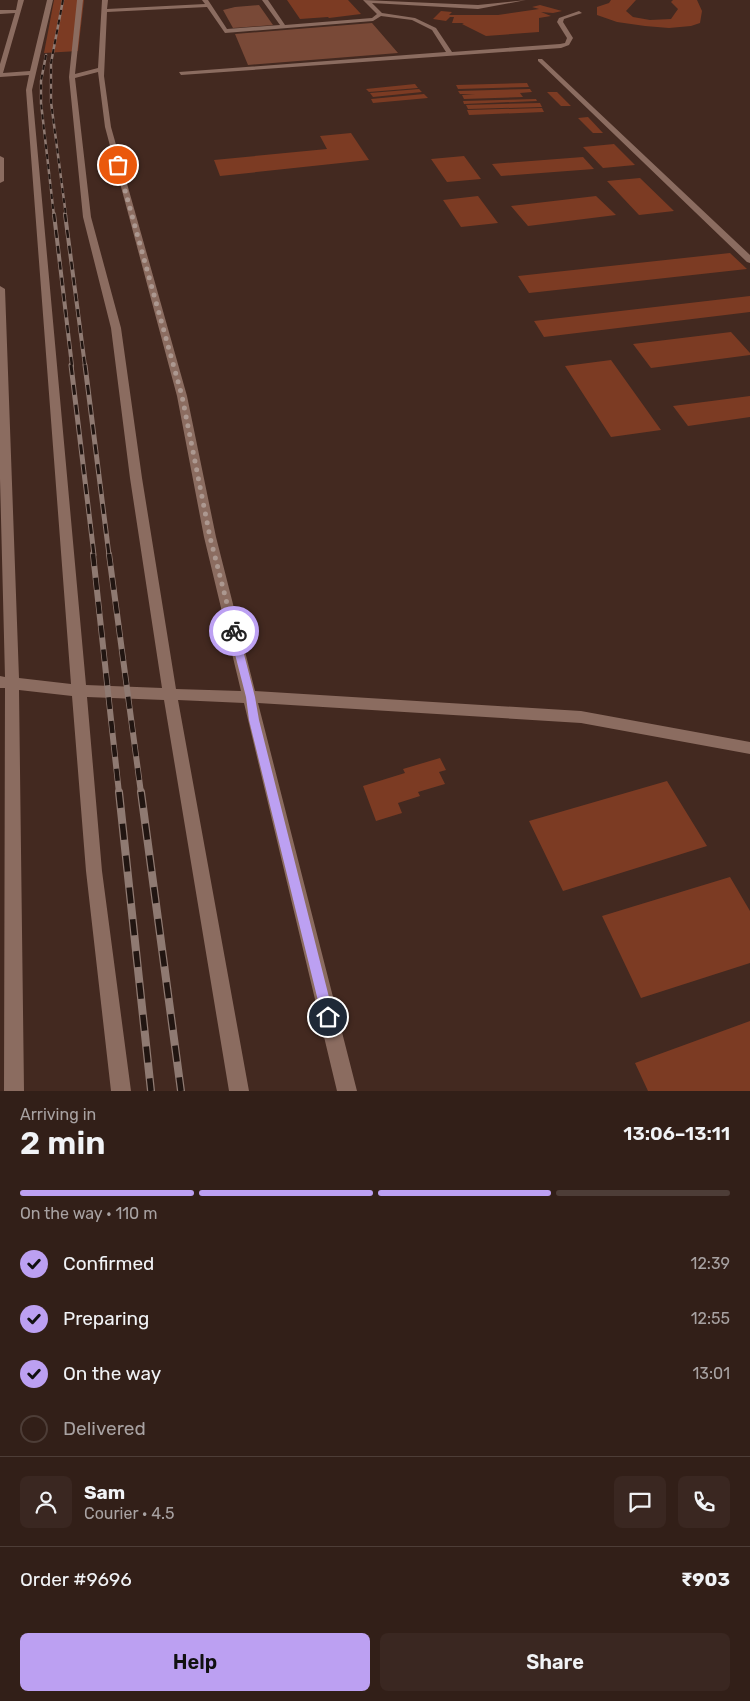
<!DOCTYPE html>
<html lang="en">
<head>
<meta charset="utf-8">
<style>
	body { margin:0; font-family:Rubik,sans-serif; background:#3a2721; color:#f1f3f6; height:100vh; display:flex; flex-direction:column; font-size:19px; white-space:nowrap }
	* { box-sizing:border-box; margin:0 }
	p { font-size:16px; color:#a8a2a2 }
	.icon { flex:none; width:28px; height:28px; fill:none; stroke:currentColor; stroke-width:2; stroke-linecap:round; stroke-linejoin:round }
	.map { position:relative; height:1091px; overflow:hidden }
	.panel { display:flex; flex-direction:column; background:#321f18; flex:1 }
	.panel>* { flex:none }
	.pin { position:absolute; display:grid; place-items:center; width:42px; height:42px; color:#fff; margin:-21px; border:2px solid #fff; border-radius:50%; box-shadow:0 1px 5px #0007 }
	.courier { position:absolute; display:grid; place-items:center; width:50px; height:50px; margin:-25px; border:4px solid #bca0f2; border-radius:50%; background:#fff; color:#222; box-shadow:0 1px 6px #0007 }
	.headline em { font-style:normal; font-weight:600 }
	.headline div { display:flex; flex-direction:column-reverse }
	.headline { display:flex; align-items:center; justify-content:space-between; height:85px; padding:0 20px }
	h1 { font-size:32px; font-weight:600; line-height:38px }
	.bar { display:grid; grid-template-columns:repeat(4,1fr); gap:8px 5px; align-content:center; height:60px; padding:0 20px }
	.bar i { height:6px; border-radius:4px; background:#4d3d37 }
	.bar .on { background:#bca0f2 }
	.bar p { grid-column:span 4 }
	.line { display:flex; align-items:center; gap:12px; padding:0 20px; border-top:1px solid #4d3d37 }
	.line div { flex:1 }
	.round { display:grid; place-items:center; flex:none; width:52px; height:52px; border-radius:8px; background:#3a2721 }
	ol { padding:0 20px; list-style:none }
	li { display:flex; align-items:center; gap:15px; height:55px }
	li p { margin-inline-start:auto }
	li .icon { padding:5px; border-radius:50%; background:#bca0f2; color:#111; stroke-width:4 }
	li:last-child { color:#a8a2a2 }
	li i { width:28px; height:28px; border:2px solid #4d3d37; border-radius:50% }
	.primary-button { display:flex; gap:10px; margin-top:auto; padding:10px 20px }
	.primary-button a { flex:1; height:58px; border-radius:8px; background:#bca0f2; color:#111; font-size:20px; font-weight:600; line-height:58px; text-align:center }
	.primary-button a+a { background:#3a2721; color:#f1f3f6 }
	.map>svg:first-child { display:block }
	.green { fill:#794937 }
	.building { fill:#7c3b23 }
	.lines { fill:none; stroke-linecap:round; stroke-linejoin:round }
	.minor { fill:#8b6c60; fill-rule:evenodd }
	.rail-far4-casing { stroke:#8f7a72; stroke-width:2.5 }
	.rail-far3-casing { stroke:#8f7a72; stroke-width:4 }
	.rail-far2-casing { stroke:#8f7a72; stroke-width:5 }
	.rail-far1-casing { stroke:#8f7a72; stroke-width:6 }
	.rail-casing { stroke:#8f7a72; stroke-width:8 }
	.rail-far4 { stroke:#211511; stroke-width:2; stroke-dasharray:5; stroke-linecap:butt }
	.rail-far3 { stroke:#211511; stroke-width:2.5; stroke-dasharray:8; stroke-linecap:butt }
	.rail-far2 { stroke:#211511; stroke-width:3; stroke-dasharray:10; stroke-linecap:butt }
	.rail-far1 { stroke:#211511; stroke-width:4.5; stroke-dasharray:12; stroke-linecap:butt }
	.rail { stroke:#211511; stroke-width:5.5; stroke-dasharray:16; stroke-linecap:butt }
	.route { fill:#bca0f2 }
	.done { stroke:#ac9890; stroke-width:5; stroke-dasharray:0 9 }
</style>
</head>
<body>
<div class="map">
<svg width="750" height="1091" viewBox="0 0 750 1091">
	<rect width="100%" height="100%" fill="#432920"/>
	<path class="green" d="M 259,5 L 273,25 L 233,28 L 223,10 L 235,7 Z
		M 372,23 L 398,53 L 248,65 L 235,34 Z"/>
	<path class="building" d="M 54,0 L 84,0 L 78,51 L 44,53 Z
		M 287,0 L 348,0 L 361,14 L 329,18 L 328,17 L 300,19 Z
		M 611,0 L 636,0 L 626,11 L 633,17 L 650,20 L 671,19 L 678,9 L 671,2 L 673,0 L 697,0 L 702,11 L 700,23 L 691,26 L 669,28 L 645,26 L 617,22 L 597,15 L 597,7 L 609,3 Z
		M 540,5 L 562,11 L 553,13 L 541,12 L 551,16 L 539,18 L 539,32 L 486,36 L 462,24 L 464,23 L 452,23 L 454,17 L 450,17 L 446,21 L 433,19 L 441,11 L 452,12 L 449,15 L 498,15 L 539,9 L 532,7 Z
		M 527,83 L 529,87 L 458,89 L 456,85 Z
		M 415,84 L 418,88 L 369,92 L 366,89 Z
		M 419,89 L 422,92 L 373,97 L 370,93 Z
		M 530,89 L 532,92 L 520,93 L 523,97 L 464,99 L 462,95 L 475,94 L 460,94 L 458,91 Z
		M 547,92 L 557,92 L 571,106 L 561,106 Z
		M 424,94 L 428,98 L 373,103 L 371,99 Z
		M 536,99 L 537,101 L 464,104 L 463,101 Z
		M 540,103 L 542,107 L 468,109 L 466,105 Z
		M 542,108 L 544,112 L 469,115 L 467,110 Z
		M 588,117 L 603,133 L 593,133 L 578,118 Z
		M 351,133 L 369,160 L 220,176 L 214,160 L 327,149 L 320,136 Z
		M 614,144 L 635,165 L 603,168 L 583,147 Z
		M 464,156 L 481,179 L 447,182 L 431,159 Z
		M 583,157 L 594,169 L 501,176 L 492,164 Z
		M 640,178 L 674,211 L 639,215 L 607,181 Z
		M 478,196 L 498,223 L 461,227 L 443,200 Z
		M 596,196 L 616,215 L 528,226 L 511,206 Z
		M 730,253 L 747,269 L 529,293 L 518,276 Z
		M 750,296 L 750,312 L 544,337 L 534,321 Z
		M 731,332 L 750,353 L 750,355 L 651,368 L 633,344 Z
		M 611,360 L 661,430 L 611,437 L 565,366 Z
		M 750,396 L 750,417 L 688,426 L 673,406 Z
		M 440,758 L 446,770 L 439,772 L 445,784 L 418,792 L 420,796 L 398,803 L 402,813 L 376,821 L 363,786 L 405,773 L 403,769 Z
		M 667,781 L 707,846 L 563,891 L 529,821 Z
		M 730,877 L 750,911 L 750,963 L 641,998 L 602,916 Z
		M 750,1021 L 750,1091 L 648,1091 L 635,1063 Z"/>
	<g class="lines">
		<path class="minor" d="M 18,0 L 24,0 L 3,73 L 30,71 L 47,0 L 53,0 L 32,90 L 86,685 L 162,688 L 130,478 L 111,328 L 83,217 L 69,77 L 77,0 L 83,0 L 75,74 L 98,68 L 102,0 L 108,0 L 107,9 L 205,4 L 202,0 L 208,0 L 227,29 L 280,25 L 262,0 L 268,0 L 285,25 L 372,18 L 377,14 L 363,0 L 478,5 L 526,0 L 478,9 L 372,3 L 382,13 L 415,18 L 436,28 L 452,52 L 560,44 L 565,43 L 567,38 L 557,22 L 559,18 L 579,11 L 582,13 L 564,19 L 563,22 L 573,38 L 569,45 L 561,48 L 181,75 L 179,72 L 446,52 L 432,30 L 412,20 L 381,16 L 373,21 L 225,33 L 207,7 L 107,12 L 104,76 L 111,127 L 187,396 L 216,537 L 255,691 L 581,711 L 750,742 L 750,754 L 581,723 L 258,703 L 357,1091 L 337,1091 L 244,703 L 178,700 L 249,1091 L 229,1091 L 164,700 L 87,697 L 102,871 L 131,1091 L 111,1091 L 86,871 L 72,696 L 19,690 L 24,1091 L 4,1091 L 5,688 L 0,688 L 0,676 L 5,677 L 0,479 L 0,286 L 5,289 L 19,678 L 71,684 L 26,90 L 29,75 L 0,77 L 0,64 L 15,13 L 0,14 L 0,10 L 16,10 ZM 98,72 L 105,127 L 177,396 L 204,537 L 241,691 L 176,689 L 142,478 L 121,328 L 91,217 L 75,78 Z
			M 538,59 L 542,59 L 750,255 L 750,263 L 747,262 L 538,61 Z
			M 0,156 L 4,158 L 4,181 L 0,183 Z"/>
		<defs>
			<path id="rail-far4" d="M 63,0 L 51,63 L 51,102 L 66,216
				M 46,55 L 41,81 L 41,103 L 54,216"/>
			<path id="rail-far3" d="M 54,214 L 72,366
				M 65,214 L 85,366"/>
			<path id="rail-far2" d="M 71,365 L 94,555
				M 85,365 L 109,555"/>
			<path id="rail-far1" d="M 93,554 L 119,793
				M 109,554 L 141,793"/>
			<path id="rail" d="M 119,792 L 151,1091
				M 141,792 L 181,1091"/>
		</defs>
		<use href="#rail-far4" class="rail-far4-casing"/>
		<use href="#rail-far3" class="rail-far3-casing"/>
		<use href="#rail-far2" class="rail-far2-casing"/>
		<use href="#rail-far1" class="rail-far1-casing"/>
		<use href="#rail" class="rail-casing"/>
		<use href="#rail-far4" class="rail-far4"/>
		<use href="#rail-far3" class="rail-far3"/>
		<use href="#rail-far2" class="rail-far2"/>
		<use href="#rail-far1" class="rail-far1"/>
		<use href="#rail" class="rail"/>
	</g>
	<path class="route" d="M 234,628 L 238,631 L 255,697 L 259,720 L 334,1017 L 332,1021 L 328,1023 L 324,1021 L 322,1017 L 249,720 L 246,697 L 229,631 Z"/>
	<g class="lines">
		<path class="done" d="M 118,165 L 182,396 L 210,537 L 234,631"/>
	</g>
</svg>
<div class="pin" style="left:118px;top:165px;background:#ea580c"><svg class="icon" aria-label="bag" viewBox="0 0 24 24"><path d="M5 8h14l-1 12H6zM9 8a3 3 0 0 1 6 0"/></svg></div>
<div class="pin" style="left:328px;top:1017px;background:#1f2937"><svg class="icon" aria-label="home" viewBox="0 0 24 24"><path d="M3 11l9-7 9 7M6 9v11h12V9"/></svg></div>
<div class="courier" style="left:234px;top:631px"><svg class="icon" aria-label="bike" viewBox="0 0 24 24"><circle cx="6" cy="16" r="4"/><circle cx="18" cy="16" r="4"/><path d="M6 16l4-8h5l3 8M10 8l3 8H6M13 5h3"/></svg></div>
</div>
<section class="panel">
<div class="headline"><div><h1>2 min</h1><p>Arriving in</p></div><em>13:06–13:11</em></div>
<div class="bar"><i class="on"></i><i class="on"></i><i class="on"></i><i></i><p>On the way · 110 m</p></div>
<ol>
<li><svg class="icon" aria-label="check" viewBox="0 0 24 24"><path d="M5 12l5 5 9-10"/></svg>Confirmed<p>12:39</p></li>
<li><svg class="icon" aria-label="check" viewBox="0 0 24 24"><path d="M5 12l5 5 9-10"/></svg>Preparing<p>12:55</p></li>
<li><svg class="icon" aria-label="check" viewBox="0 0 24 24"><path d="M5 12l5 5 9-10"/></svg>On the way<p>13:01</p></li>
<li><i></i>Delivered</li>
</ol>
<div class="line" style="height:90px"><a class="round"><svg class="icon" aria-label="person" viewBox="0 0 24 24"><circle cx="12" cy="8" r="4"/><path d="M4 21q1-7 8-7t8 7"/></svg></a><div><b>Sam</b><p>Courier · 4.5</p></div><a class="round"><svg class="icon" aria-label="chat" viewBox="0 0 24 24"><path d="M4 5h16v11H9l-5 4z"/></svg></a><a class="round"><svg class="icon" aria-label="phone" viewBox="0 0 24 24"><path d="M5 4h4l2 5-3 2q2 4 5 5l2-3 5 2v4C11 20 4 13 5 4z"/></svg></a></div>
<div class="line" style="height:65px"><div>Order #9696</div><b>₹903</b></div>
<div class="primary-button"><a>Help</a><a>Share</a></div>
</section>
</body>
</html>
